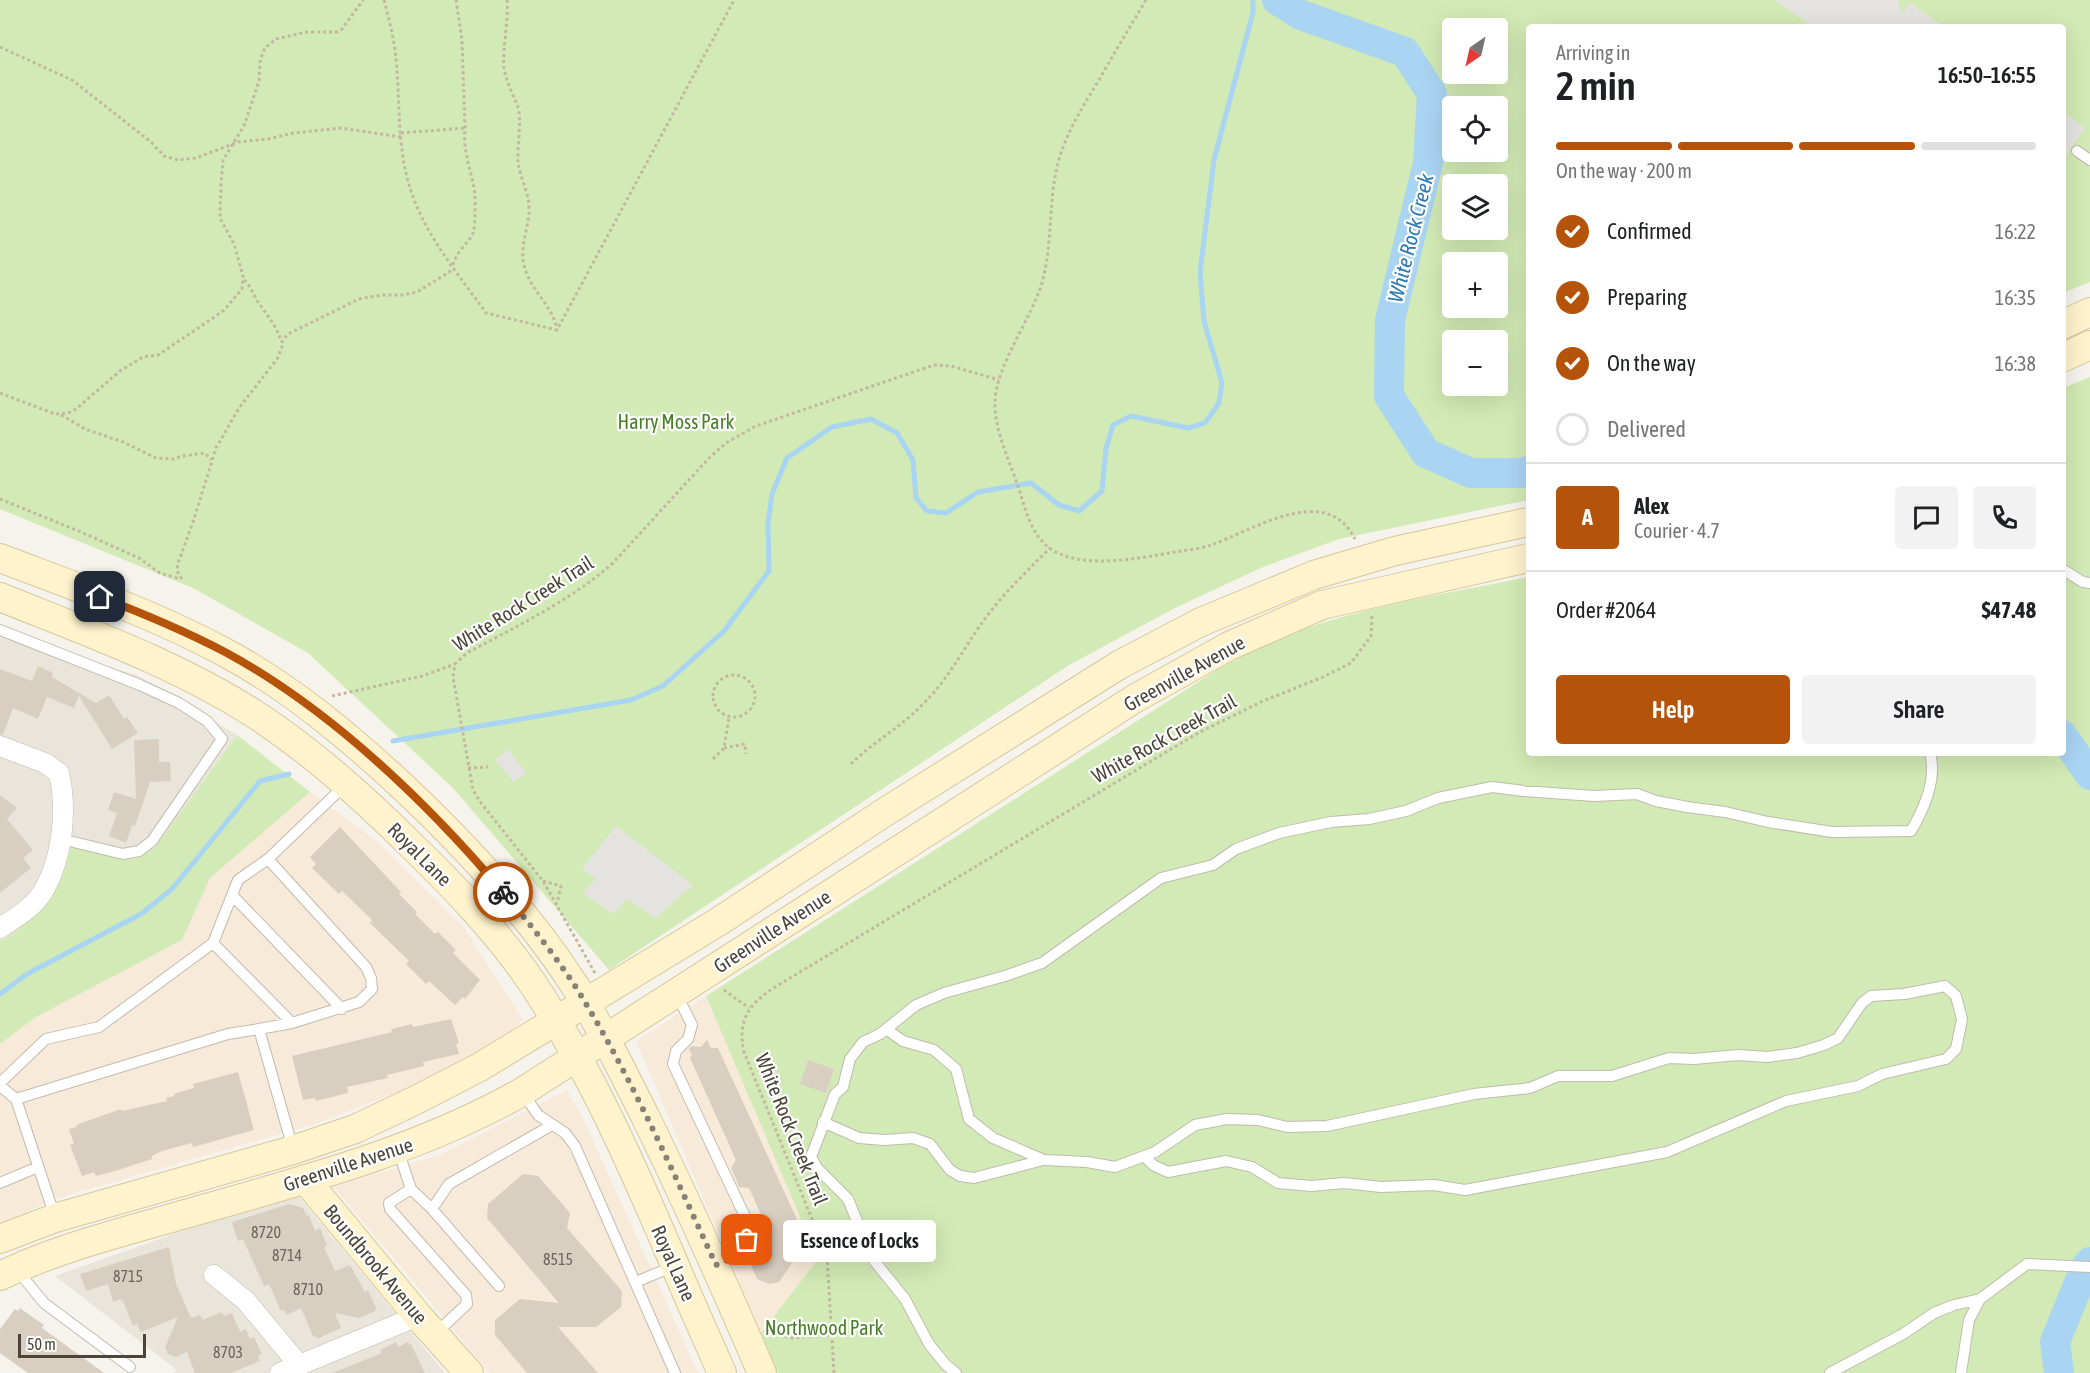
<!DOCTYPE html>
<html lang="en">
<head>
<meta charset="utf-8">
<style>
	body { margin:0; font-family:"Asap Condensed",sans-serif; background:#f2f2f2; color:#202124; height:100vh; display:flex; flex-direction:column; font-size:22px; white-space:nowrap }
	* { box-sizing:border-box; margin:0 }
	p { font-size:20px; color:#757577 }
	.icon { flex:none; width:33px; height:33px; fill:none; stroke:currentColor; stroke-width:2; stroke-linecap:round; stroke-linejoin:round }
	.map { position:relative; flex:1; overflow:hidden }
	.side { position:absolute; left:1526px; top:24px; width:540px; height:732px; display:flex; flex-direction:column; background:#fff; border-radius:6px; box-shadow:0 6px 24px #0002 }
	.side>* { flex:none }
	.needle { width:39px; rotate:214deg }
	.tools { position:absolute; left:1442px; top:18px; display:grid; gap:12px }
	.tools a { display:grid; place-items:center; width:66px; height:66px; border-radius:6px; background:#fff; box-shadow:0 6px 24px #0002; font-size:30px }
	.scale { position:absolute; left:18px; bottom:15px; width:128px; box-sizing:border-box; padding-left:6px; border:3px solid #4b4439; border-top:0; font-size:16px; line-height:21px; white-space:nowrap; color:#4b4439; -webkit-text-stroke:4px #fff; paint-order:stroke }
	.pin { position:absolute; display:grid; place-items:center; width:51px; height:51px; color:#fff; margin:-26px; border-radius:12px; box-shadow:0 3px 9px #0006 }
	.courier { position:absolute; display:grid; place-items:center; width:60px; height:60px; margin:-30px; border:4px solid #b45309; border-radius:50%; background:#fff; color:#222; box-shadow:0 2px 8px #0007 }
	.bubble { position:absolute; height:42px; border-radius:6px; background:#fff; box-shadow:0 6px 24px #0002; font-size:20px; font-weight:600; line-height:42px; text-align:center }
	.head em { font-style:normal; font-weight:600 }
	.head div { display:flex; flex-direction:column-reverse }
	.head { display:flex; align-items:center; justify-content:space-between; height:102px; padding:0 30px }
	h1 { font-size:39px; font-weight:600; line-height:45px }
	.bar { display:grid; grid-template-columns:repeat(4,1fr); gap:9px 6px; align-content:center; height:72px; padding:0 30px }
	.bar i { height:8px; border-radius:4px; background:#e0e0e0 }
	.bar .current { background:#b45309 }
	.bar p { grid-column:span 4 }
	.line { display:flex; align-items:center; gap:15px; padding:0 30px; border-top:2px solid #e0e0e0 }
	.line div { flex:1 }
	.round { display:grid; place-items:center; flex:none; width:63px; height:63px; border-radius:6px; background:#f2f2f2 }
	ol { padding:0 30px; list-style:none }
	li { display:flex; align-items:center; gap:18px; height:66px }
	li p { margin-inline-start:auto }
	li .icon { padding:6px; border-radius:50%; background:#b45309; color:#fff; stroke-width:4 }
	li:last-child { color:#757577 }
	li i { width:33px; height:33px; border:3px solid #e0e0e0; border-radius:50% }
	.cta { display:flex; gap:12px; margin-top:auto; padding:12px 30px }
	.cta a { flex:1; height:69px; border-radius:6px; background:#b45309; color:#fff; font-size:24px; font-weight:600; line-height:69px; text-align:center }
	.cta a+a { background:#f2f2f2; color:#202124 }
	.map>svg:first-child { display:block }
	.residential { fill:#eae5da }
	.commercial { fill:#f7ead8 }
	.green { fill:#d2eab5; fill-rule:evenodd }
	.parking { fill:#e5e3e0 }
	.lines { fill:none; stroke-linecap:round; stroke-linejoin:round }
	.stream { stroke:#a9d4f2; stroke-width:5 }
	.river { stroke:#a9d4f2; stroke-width:30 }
	.building { fill:#d8cfc1 }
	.lane-casing { stroke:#c2bbae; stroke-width:12 }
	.street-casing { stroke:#c2bbae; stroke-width:21 }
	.secondary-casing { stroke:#d6c79b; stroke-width:30 }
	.path { stroke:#c4b79f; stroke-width:3; stroke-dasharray:3 3; stroke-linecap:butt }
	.lane { stroke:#fff; stroke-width:10 }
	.street { stroke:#fff; stroke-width:20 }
	.secondary { stroke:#fff3cd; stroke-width:28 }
	.secondary-bridge-casing { stroke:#d6c79b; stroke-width:30; stroke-linecap:butt }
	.secondary-bridge { stroke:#fff3cd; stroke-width:28 }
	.done { stroke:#878178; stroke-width:6; stroke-dasharray:0 10.8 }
	.route { stroke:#b45309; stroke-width:8 }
	.labels { text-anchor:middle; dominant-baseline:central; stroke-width:4.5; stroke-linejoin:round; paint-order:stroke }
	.number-label { font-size:16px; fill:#6e675b }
	.park-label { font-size:20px; fill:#4a7f2a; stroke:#fff }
	.street-label { font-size:20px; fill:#4b4439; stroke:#fff }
	.water-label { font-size:21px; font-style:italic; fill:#2e7ab2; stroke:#fff }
</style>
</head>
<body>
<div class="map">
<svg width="2090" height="1373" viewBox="0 0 2090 1373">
	<rect width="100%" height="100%" fill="#f6f3ec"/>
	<path class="residential" d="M 0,638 L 137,675 L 237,735 L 91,939 L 0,1019 Z
		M 299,1197 L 445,1373 L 173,1373 L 177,1370 L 55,1276 L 193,1227 Z"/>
	<path class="commercial" d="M 310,792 L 375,840 L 463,926 L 522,1019 L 507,1040 L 444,1074 L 315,1124 L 54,1199 L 0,1225 L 0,1044 L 36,1017 L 182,940 L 210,878 Z
		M 706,996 L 818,1259 L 761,1333 L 636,1041 Z
		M 567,1090 L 581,1114 L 698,1373 L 490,1373 L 334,1187 L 442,1154 Z"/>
	<path class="green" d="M 0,0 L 2090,0 L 2090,282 L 2063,293 L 2062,27 L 1528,27 L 1528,500 L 1339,539 L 1263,567 L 1175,608 L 1069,665 L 609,970 L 452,787 L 308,653 L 193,588 L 0,509 ZM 1452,28 L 1497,28 L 1497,74 L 1452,74 ZM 1452,106 L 1497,106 L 1497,152 L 1452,152 ZM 1452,184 L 1497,184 L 1497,230 L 1452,230 ZM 1452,262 L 1497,262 L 1497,308 L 1452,308 ZM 1452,340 L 1497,340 L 1497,386 L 1452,386 Z
		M 2090,377 L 2090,1373 L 778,1373 L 761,1333 L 818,1259 L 706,996 L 1220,668 C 1240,658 1261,646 1282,637 C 1361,606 1446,594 1528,577 L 1528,753 L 2062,753 L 2063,388 Z
		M 237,735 L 310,792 L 210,878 L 182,940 L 36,1017 L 0,1044 L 0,941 L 16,932 L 52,897 L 73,844 L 133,860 L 155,848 Z"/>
	<path class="parking" d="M 1775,0 L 1898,0 L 1900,11 L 1902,13 L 1910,3 L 1944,27 L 1813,27 Z
		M 2063,111 L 2085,128 L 2063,159 Z
		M 508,749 L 526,772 L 514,782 L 495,760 Z
		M 616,826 L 693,885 L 656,918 L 627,899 L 613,914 L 583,893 L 596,879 L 582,869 Z"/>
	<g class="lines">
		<path class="stream" d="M 393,741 L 631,700 L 663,686 L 724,631 L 769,571 L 768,523 L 772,494 L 787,458 L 832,427 L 871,419 L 897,433 L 913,460 L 916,498 L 927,511 L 946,513 L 978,492 L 1031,483 L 1059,505 L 1079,511 L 1102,491 L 1106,449 L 1113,425 L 1131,416 L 1188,428 L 1205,423 L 1219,403 L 1222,383 L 1204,321 L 1200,272 L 1214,160 L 1253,12 L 1253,0
			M 0,994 L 27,974 L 141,914 L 172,889 L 260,781 L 289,774"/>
		<path class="river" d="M 1277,0 L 1301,15 L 1405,52 L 1432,94 L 1428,163 L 1390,320 L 1389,396 L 1426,453 L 1471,473 L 1521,473 L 1528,471
			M 2062,735 L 2090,775
			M 2059,1373 L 2055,1342 L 2085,1268 L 2090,1262"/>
	</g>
	<path class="building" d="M 38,666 L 53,673 L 52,677 L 96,703 L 109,695 L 124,719 L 127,717 L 138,733 L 112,749 L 79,696 L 74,708 L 47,697 L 38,719 L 13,708 L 3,735 L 0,734 L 0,669 L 32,681 Z
		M 159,739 L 159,762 L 170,762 L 171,781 L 150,782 L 135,826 L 132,825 L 126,843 L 109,836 L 117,813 L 108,810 L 114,792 L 136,799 L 134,740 Z
		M 0,795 L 17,808 L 7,819 L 33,850 L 23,858 L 31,868 L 0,893 Z
		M 340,827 L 401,892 L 399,894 L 417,912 L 415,914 L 435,934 L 438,932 L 456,950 L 453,953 L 480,980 L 465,999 L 463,997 L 455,1005 L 429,981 L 426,984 L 406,964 L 409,961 L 370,923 L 372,920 L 342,891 L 339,894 L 312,868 L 316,864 L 310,857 Z
		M 451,1019 L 459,1043 L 456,1044 L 459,1054 L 423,1062 L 424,1066 L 387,1075 L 388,1078 L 347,1087 L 348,1093 L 316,1101 L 315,1098 L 303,1100 L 292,1056 L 392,1032 L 391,1029 L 412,1024 L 413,1027 Z
		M 707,1040 L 711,1048 L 718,1048 L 807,1241 L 779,1282 L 770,1284 L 757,1279 L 749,1261 L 769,1232 L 749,1188 L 739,1187 L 736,1179 L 731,1168 L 736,1160 L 690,1058 L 692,1055 L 689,1049 L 691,1046 L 701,1047 Z
		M 808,1060 L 834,1069 L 826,1093 L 800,1084 Z
		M 238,1072 L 254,1130 L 193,1147 L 192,1143 L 162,1151 L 152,1156 L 152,1159 L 115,1171 L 96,1176 L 94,1172 L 82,1176 L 70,1145 L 74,1144 L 69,1129 L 77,1127 L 76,1125 L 121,1109 L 122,1111 L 167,1101 L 166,1098 L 174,1096 L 174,1094 L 194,1088 L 193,1084 Z
		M 523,1174 L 538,1176 L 570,1213 L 567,1228 L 622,1291 L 621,1307 L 596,1327 L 558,1327 L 598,1373 L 527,1373 L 495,1335 L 495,1320 L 520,1299 L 559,1303 L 487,1218 L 488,1204 Z
		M 289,1204 L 303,1208 L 307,1216 L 309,1215 L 315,1231 L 320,1228 L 327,1245 L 324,1247 L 335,1271 L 350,1265 L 365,1292 L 368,1290 L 377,1310 L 359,1318 L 335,1313 L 341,1328 L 319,1338 L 313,1336 L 301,1308 L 287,1315 L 284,1310 L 281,1311 L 269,1284 L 264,1286 L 243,1239 L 238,1241 L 232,1222 Z
		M 169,1247 L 176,1284 L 191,1318 L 200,1315 L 203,1320 L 222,1312 L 224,1316 L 232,1313 L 240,1332 L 246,1329 L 250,1339 L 254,1337 L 262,1354 L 258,1355 L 260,1361 L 231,1373 L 195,1373 L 187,1352 L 176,1357 L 168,1354 L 165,1347 L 178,1317 L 141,1332 L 137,1324 L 133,1326 L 122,1299 L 113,1302 L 108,1284 L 86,1291 L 80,1274 Z
		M 20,1308 L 44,1325 L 42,1328 L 104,1373 L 28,1373 L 0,1353 L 0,1329 L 15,1309 L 18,1311 Z
		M 396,1342 L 398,1347 L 408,1342 L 409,1345 L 411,1344 L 425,1373 L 332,1373 L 382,1353 L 380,1350 Z"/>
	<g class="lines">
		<defs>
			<path id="lane" d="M 2077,151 L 2090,160
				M 2062,569 L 2083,582 L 2090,583
				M 0,630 L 140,685 L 179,703 L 207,721 L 222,739 L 152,841 L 139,851 L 123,854 L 61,839
				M 268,859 L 366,967 L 371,978 L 372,989 L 359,1002 L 292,1023
				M 232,895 L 342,1009
				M 676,993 L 692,1025 L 688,1039 L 676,1051 L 673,1064 L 749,1225 C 746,1248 736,1256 716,1265
				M 886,1029 L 903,1041 L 934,1050 L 956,1069 L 969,1119 L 993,1138 L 1044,1160 L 1087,1162 L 1115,1167 L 1155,1152 L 1195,1125 L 1227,1119 L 1258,1120 L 1287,1127 L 1327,1126 L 1474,1094 L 1530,1088 L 1558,1076 L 1612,1076 L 1669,1058 L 1694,1059 L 1738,1055 L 1767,1057 L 1797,1053 L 1824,1045 L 1838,1038 L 1862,1003 L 1871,996 L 1904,994 L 1945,986 L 1956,996 L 1962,1019 L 1956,1049 L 1946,1059 L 1882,1074 L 1858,1086 L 1786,1101 L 1667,1152 L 1465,1190 L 1434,1185 L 1381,1187 L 1344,1183 L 1311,1186 L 1278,1183 L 1252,1167 L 1226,1161 L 1168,1172 L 1153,1165 L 1145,1157
				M 0,1083 L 46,1039 L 99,1027 L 213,943
				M 0,1086 L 16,1099
				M 523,1093 L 538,1115 L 565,1133 L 575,1146 L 675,1373
				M 823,1122 L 859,1138 L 884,1140 L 913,1138 L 930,1144 L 950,1170 L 960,1176 L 974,1178 L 1043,1160
				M 293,1149 L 259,1029 L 292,1023 L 213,943 L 238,880 L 268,859 L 345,785
				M 398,1150 L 411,1189 L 432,1209
				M 0,1183 L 38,1167
				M 411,1189 L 389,1203 L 390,1209 L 466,1295 L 467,1304 L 435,1334
				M 55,1217 L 16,1099 L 228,1034 L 259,1029
				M 18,1271 L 44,1303 L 130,1367
				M 636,1282 L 674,1266
				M 499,1286 L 432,1209 L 449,1184 L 552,1125
				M 956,1373 L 946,1365 L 929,1344 L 905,1299 L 872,1258 L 848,1199 L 817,1168 L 811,1157 L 835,1094 L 843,1087 L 850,1059 L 863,1042 L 880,1034 L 916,1005 L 944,993 L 1005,976 L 1042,963 L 1161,878 L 1213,865 L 1236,849 L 1279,833 L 1331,822 L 1369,819 L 1406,811 L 1438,798 L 1492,787 L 1524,791 L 1594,796 L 1637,794 L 1656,801 L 1687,807 L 1725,812 L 1768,822 L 1832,832 L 1911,831 C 1924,809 1937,779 1930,753
				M 1830,1373 L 1903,1334 L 1934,1313 L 1954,1305 L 1980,1299
				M 1961,1373 L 1969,1320 L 1980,1299 L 2027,1264 L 2090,1267"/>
			<path id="street" d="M 0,746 L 45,763 L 59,773 C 67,808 63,856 45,888 C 36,906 17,917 0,928
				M 214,1275 L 246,1301 L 299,1365
				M 280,1373 L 418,1316"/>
			<path id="secondary" d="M 2062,325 L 2090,312
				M 2062,358 L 2090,345
				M 0,558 C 76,587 154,614 226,653 C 291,688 348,736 402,786 C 467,847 529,914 577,989 C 603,1030 624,1075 646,1118 C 687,1202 725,1287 762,1373
				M 0,597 C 87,632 177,664 256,715 C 313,752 365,799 413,847 C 454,887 490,924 524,971 C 585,1058 629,1158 671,1256 C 687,1295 705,1334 722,1373
				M 305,1179 L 418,1316 L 469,1373
				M 0,1239 L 55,1218 L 293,1150 L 355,1129 L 416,1100 L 480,1067 L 718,922 L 885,812 L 1119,665 L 1201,622 L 1314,575
				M 0,1276 C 54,1250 111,1235 168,1219 C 289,1184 412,1154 522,1092 L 1134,699 L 1229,646 L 1322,605"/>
		</defs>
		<use href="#lane" class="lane-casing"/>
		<use href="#street" class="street-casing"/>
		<use href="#secondary" class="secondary-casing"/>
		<path class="path" d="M 384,0 C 389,19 394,38 396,58 C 400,98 397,141 408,181 C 421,231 457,272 486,313 L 557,330 L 734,0
			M 507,0 C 509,22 502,49 504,68 C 506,82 513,94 518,107 C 522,121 517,146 518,162 C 519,175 528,190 529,206 C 530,224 521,242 523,260 C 527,289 552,303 557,329
			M 1146,0 C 1130,27 1114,53 1099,80 C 1082,108 1065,134 1057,167 C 1048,206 1053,247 1041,286 C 1030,320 996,367 995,401 C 994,429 1009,460 1018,486 C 1025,507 1030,532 1048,547 C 1079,571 1140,558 1175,552 C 1186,550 1200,549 1211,545 C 1252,531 1326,481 1355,539
			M 0,47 L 72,80 L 151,142 L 164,156 L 178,160 L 196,158 L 238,142 L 268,139 L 294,133 L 341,128 L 401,137
			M 401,133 L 465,128
			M 453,265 C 457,249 472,241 474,230 C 475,220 476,198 474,188 C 470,166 463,152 465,128 L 462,40 L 456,0
			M 244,280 C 251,286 253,295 258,302 C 267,315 276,325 281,341
			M 0,393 L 55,414 L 68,413 L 76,409 L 120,371 L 143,357 L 158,355 L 213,318 L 224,310 L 242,289 L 243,276 L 234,244 L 220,218 L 221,184 L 223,160 L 244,126 L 259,81 L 260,62 L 263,52 L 266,47 L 276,39 L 306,32 L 337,32 L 342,29 L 363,0
			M 61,415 L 85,429 L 123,442 L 156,458 L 174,459 L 182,456 L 205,453 L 211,460
			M 0,499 L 81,532 L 139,558 L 160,573 L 180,579 L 181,578 L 177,571 L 178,563 L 193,522 L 216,448 L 239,408 L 277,359 L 282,347 L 281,343 L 288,334 L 359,299 L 383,295 L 403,295 L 417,292 L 454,269
			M713 696a21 21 0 1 1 42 0a21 21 0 1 1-42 0Z
			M 332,696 L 422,676 L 455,664
			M 724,748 L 745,744 L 746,754
			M 713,759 L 724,748 L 729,717
			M 851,764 C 874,741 903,726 925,702 C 947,680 962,652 979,627 C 999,598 1025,573 1050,548
			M 468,768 L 488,767
			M 543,881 L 561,886 L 557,903
			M 595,973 L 543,881 L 481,803 L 473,790 L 453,677 L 455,664 L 467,653 C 517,626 570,601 613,563 L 709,458 L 726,443 L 756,426 L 934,365 L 951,366 L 999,380
			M 724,990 L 749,1008
			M 768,1330 L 790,1338 L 831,1335
			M 834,1373 L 827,1256 L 744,1052 C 737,1020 749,1004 775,987 L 1198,733 L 1263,701 L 1323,677 L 1351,663 L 1371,636 L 1372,615"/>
		<use href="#lane" class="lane"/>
		<use href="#street" class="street"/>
		<use href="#secondary" class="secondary"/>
		<defs>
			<path id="secondary-bridge" d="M 1314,575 L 1395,551 L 1528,522
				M 1322,605 L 1528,558"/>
		</defs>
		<use href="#secondary-bridge" class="secondary-bridge-casing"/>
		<use href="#secondary-bridge" class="secondary-bridge"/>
	</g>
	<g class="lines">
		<path class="done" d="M 503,892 C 529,923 555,955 577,989 C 631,1076 673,1172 716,1265 L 732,1258 L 747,1240"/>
		<path class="route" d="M 100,597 C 142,613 185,631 225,652 C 329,708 427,802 503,892"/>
	</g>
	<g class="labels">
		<g class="number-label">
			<text x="266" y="1232">8720</text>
			<text x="287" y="1255">8714</text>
			<text x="558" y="1259">8515</text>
			<text x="128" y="1276">8715</text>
			<text x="308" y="1289">8710</text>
			<text x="228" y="1352">8703</text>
		</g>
		<g class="park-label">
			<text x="676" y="421">Harry Moss Park</text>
			<text x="824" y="1327">Northwood Park</text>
		</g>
		<g class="street-label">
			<text transform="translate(523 603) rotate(-32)">White Rock Creek Trail</text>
			<text transform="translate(1184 673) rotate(-29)">Greenville Avenue</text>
			<text transform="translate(1164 738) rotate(-29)">White Rock Creek Trail</text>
			<text transform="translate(420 854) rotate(45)">Royal Lane</text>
			<text transform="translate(772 931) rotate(-33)">Greenville Avenue</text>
			<text transform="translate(792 1129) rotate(68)">White Rock Creek Trail</text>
			<text transform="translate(348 1164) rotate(-18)">Greenville Avenue</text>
			<text transform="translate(674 1263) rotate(66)">Royal Lane</text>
			<text transform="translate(376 1264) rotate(50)">Boundbrook Avenue</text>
		</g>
		<g class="water-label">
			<text transform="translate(1410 238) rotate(-76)">White Rock Creek</text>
		</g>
	</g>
</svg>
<div class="tools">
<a><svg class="needle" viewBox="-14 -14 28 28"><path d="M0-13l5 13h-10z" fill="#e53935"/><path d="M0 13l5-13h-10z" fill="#757577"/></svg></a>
<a><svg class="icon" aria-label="locate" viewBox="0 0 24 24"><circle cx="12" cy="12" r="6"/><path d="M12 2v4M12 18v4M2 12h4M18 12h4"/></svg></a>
<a><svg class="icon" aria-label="layers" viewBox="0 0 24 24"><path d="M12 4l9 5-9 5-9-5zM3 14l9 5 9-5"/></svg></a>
<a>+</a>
<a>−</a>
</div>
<div class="scale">50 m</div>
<div class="pin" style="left:747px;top:1240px;background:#ea580c"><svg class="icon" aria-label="bag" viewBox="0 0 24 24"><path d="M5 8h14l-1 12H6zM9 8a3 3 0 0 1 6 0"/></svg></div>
<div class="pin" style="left:100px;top:597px;background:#1f2937"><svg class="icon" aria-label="home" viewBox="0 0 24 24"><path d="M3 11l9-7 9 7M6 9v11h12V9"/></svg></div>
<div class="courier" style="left:503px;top:892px"><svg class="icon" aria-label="bike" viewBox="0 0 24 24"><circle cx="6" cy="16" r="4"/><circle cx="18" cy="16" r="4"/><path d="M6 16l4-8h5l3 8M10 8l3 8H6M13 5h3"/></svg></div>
<div class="bubble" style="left:783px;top:1220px;width:153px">Essence of Locks</div>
<section class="side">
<div class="head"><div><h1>2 min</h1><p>Arriving in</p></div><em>16:50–16:55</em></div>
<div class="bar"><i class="current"></i><i class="current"></i><i class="current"></i><i></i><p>On the way · 200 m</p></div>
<ol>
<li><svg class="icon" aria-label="check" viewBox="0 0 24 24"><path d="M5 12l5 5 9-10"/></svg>Confirmed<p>16:22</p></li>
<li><svg class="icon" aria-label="check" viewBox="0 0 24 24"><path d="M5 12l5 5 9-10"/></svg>Preparing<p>16:35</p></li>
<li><svg class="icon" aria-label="check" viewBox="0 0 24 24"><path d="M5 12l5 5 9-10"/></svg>On the way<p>16:38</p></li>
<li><i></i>Delivered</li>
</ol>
<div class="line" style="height:108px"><b class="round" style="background:#b45309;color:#fff">A</b><div><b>Alex</b><p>Courier · 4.7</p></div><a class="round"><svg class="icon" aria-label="chat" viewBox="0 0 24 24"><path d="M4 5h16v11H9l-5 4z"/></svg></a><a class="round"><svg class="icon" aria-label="phone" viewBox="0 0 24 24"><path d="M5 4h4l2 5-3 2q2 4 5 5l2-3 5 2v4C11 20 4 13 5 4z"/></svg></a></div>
<div class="line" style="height:78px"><div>Order #2064</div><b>$47.48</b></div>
<div class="cta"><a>Help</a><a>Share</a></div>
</section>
</div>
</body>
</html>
